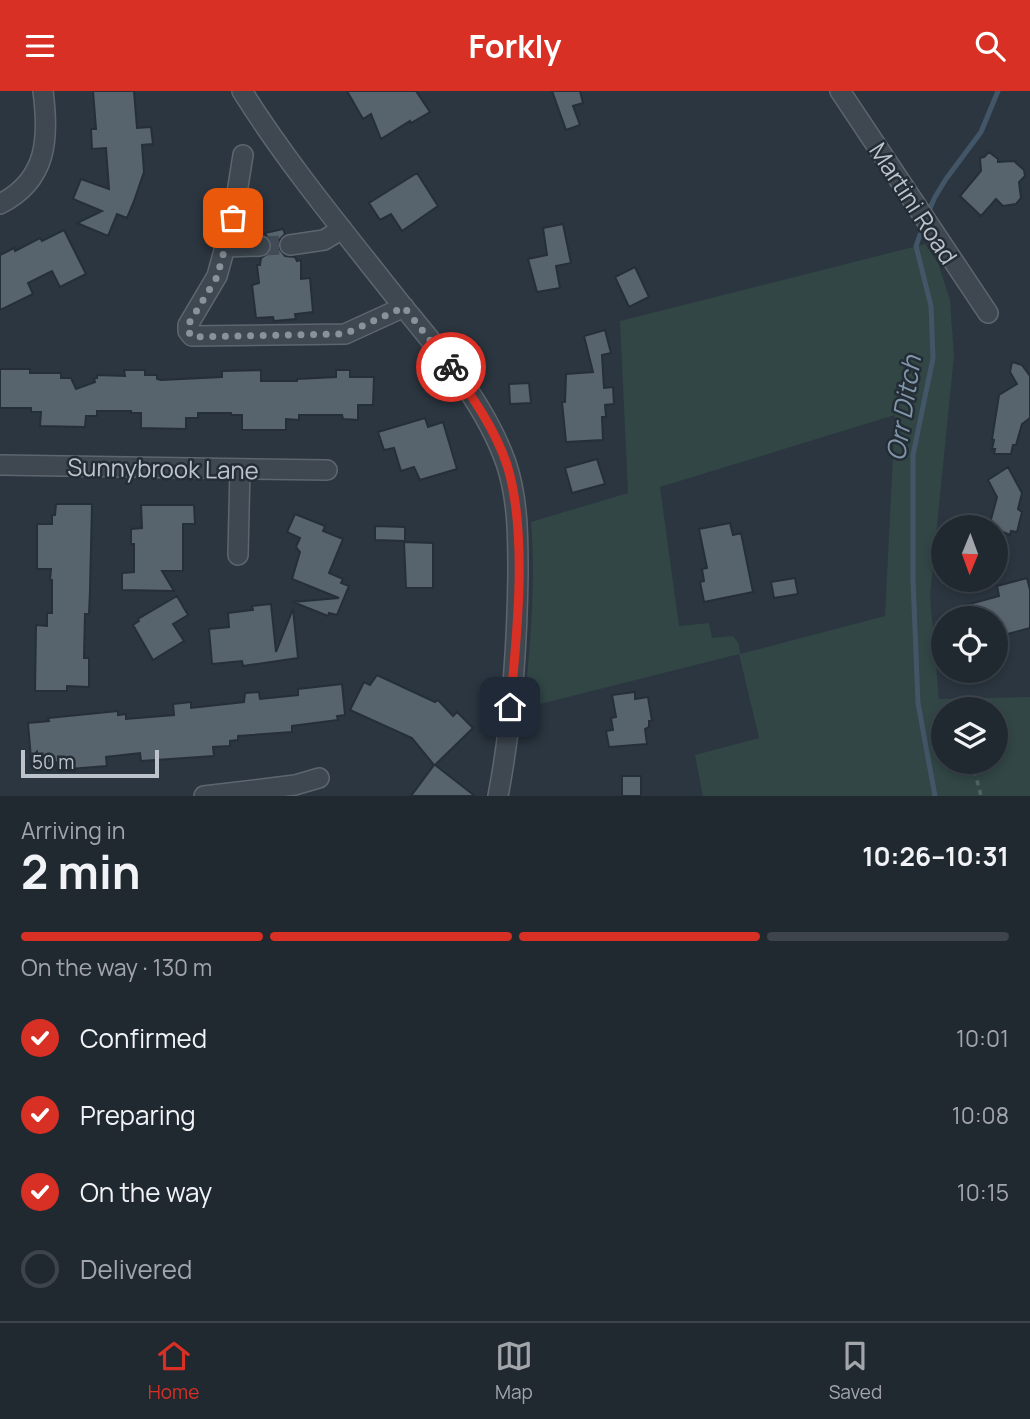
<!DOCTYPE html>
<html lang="en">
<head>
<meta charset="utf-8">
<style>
	body { margin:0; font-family:Manrope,sans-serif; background:#283038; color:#f1f3f6; height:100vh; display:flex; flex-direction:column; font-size:26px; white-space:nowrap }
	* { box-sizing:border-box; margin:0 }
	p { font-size:23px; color:#a2a6ab }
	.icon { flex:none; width:38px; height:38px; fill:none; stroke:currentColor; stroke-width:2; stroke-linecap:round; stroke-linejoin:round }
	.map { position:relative; height:705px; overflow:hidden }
	.sheet { display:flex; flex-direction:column; background:#202830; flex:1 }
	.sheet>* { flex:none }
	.needle { width:46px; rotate:181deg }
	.fabs { position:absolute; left:931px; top:424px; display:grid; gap:14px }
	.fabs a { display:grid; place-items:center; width:77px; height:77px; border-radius:50%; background:#202830; box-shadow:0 4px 10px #0003,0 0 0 2px #3d444c; font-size:35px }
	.scale { position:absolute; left:21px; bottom:18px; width:138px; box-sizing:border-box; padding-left:7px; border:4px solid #bcc3cb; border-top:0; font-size:19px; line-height:24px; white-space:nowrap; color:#bcc3cb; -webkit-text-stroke:5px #242d36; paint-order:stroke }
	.pin { position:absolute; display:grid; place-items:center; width:60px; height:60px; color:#fff; margin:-30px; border-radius:14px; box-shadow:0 4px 10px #0006 }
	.courier { position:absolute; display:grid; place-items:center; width:70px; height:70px; margin:-35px; border:5px solid #d93025; border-radius:50%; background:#fff; color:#222; box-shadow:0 2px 9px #0007 }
	.headline em { font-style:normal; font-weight:700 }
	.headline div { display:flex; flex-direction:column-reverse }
	.headline { display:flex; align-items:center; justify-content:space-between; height:119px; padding:0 21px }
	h1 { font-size:46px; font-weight:700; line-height:52px }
	.bar { display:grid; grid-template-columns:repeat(4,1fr); gap:10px 7px; align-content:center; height:84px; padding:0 21px }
	.bar i { height:9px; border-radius:5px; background:#3d444c }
	.bar .selected { background:#d93025 }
	.bar p { grid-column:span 4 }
	ol { padding:0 21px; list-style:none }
	li { display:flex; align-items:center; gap:21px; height:77px }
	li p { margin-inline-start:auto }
	li .icon { padding:7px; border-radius:50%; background:#d93025; color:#fff; stroke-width:4 }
	li:last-child { color:#a2a6ab }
	li i { width:38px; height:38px; border:4px solid #3d444c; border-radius:50% }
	header { display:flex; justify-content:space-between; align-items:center; height:91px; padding:0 21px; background:#d93025; color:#fff; font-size:32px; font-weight:700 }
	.tab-bar { display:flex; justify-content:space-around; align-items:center; height:98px; border-top:2px solid #3d444c; background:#202830; font-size:19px; color:#a2a6ab }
	.tab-bar a { display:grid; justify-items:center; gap:4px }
	.tab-bar .selected { color:#d93025 }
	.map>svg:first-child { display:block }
	.green { fill:#314645; fill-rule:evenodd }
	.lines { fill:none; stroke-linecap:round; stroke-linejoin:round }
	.stream { stroke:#435667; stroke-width:5 }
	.building { fill:#57636d; stroke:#262f38; stroke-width:2 }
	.minor-tunnel { stroke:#414b55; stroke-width:19; stroke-dasharray:19 10; stroke-linecap:butt }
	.minor-casing { stroke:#5d666e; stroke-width:22 }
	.path { stroke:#526464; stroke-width:3.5; stroke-dasharray:5 5; stroke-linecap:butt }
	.minor { stroke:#3f4851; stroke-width:19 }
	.done { stroke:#89929a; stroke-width:7; stroke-dasharray:0 12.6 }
	.route { stroke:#d93025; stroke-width:9 }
	.labels { text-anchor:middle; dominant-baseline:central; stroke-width:5; stroke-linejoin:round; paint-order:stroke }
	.street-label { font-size:24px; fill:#bcc3cb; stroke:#242d36 }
	.water-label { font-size:26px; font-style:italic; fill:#8196aa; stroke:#242d36 }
</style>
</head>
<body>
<header><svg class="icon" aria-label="menu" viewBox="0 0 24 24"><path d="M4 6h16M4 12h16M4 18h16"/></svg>Forkly<svg class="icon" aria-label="search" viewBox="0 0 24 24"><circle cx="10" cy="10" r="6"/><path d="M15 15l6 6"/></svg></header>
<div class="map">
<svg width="1030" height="705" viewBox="0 0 1030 705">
	<rect width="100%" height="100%" fill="#2b3640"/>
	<path class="green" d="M 925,153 L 938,172 L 950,209 L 954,265 L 930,505 L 939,608 L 1030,606 L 1030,705 L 703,705 L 695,664 L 759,647 L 739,563 L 524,617 C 530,555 536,493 531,431 L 628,402 L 620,230 ZM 895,324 L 885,525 L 740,563 L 739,553 L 733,545 L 712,547 L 709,532 L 679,535 L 660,396 ZM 943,618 L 996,618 L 996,670 L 943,670 Z"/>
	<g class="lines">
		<path class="stream" d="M 927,124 L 935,106 L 946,88 L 981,41 L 998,0
			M 924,133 L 916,155 L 931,215 L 933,267 L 913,364 L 913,489 L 918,612 L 935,705"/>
	</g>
	<path class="building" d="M 93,0 L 134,0 L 137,37 L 151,36 L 153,53 L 142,54 L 144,81 L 134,110 L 127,127 L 117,123 L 108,145 L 77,132 L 102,120 L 73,108 L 81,88 L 109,98 L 106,57 L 92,58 L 91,38 L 96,38 Z
		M 347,0 L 416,0 L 430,21 L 411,32 L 410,30 L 381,48 L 371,23 L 363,28 Z
		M 552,0 L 580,0 L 583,12 L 573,15 L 580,34 L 566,39 Z
		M 989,61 L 998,68 L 998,71 L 1014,70 L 1024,79 L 1025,85 L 1019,91 L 1021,107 L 1016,113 L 1003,115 L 996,108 L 981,125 L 960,105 L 981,80 L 980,67 L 984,66 Z
		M 417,82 L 438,115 L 402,140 L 391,123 L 380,129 L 369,112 Z
		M 563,133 L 571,172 L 556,175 L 560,197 L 537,201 L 528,168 L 547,164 L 543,137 Z
		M 283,138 L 285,143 L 279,149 L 278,156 L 285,165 L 295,166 L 297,170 L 301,169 L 301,188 L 310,187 L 313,221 L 295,223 L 296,228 L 274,230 L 273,226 L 256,227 L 252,194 L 259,192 L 257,174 L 260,174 L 261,167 L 270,161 L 272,155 L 265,142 Z
		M 64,139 L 86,183 L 60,196 L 52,180 L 28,192 L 33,203 L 0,219 L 0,164 L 14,157 L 15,160 L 40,147 L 42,150 Z
		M 635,176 L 649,206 L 629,216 L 615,186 Z
		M 605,239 L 611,262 L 602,264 L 604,297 L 613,296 L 614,313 L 605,314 L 606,326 L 602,326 L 603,349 L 566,351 L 562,311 L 565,311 L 566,283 L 593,281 L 584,245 Z
		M 1012,271 L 1022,274 L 1030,285 L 1030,327 L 1022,333 L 1016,354 L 1013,354 L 1011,363 L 994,363 L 995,358 L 992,358 L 994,349 L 992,348 L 999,304 L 1017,293 L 1010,281 Z
		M 0,278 L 30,278 L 30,282 L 61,282 L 61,287 L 71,287 L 76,298 L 95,291 L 94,287 L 97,287 L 97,284 L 125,285 L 124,279 L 145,279 L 145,284 L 157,284 L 157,288 L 161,289 L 222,286 L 222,280 L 261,279 L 261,290 L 297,290 L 297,288 L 336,286 L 336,279 L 350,279 L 350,286 L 374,286 L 373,314 L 358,314 L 358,329 L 343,328 L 342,324 L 299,324 L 299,329 L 286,328 L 286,339 L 242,339 L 242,324 L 231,324 L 231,322 L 198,322 L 198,327 L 186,327 L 186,338 L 141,337 L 141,322 L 131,322 L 131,320 L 97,320 L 97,325 L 86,325 L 85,336 L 40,335 L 41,321 L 31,321 L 31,317 L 0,317 Z
		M 529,292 L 531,312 L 510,313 L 509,293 Z
		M 425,327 L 428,336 L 443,331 L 457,378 L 420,389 L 414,376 L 401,380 L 394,357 L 384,359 L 378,341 Z
		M 597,368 L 605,393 L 572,402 L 565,377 Z
		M 1008,376 L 1022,402 L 1018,418 L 1022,421 L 1017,441 L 1011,440 L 1010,444 L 996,438 L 996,436 L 989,436 L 997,406 L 988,389 Z
		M 56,413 L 92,413 L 90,500 L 89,523 L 85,523 L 84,567 L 89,567 L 89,596 L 67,595 L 67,600 L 35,600 L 36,534 L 47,535 L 47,522 L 52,522 L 52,489 L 50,489 L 51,478 L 37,478 L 37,433 L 52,433 L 52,424 L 55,424 Z
		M 141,414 L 194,414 L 195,433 L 183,433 L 183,480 L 162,480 L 174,500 L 122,499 L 122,482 L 134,481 L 134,453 L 131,453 L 131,438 L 142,437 Z
		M 295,423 L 325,435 L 323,440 L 343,448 L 329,482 L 343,488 L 341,492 L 349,495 L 337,524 L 329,522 L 328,525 L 293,511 L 339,507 L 292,488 L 300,461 L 296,456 L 300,447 L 287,441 Z
		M 730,432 L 733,444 L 741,442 L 753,501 L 704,511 L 700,491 L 704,490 L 702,478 L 707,477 L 699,438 Z
		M 375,435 L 405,436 L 405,450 L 375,449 Z
		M 404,451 L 433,452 L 433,497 L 406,497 Z
		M 795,487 L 798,503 L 774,507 L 771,491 Z
		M 1027,487 L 1030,499 L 1030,537 L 996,546 L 996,527 L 966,527 L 962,515 L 999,505 L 997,495 Z
		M 177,505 L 188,524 L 173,533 L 184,550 L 153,569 L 133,534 L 139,530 L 138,528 Z
		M 271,513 L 276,561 L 293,518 L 298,567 L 243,575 L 242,570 L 212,573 L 209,538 L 229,536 L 228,522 L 253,519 L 252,515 Z
		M 377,584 L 435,611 L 438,609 L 453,625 L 457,621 L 473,637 L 435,674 L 475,705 L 411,705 L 434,674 L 412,647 L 350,619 L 364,591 L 370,594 Z
		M 342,593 L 345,624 L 337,625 L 338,629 L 292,635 L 292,641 L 238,645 L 238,649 L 230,650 L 230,655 L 213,656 L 214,665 L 141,670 L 140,662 L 106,666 L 107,675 L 57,679 L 56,671 L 40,673 L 40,668 L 31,668 L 28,632 L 49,630 L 48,627 L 118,620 L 118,624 L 126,623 L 126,628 L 174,624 L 173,613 L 191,611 L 191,617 L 244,611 L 245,602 L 259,601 L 260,608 L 298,604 L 298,598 Z
		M 635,601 L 635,608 L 648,606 L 652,630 L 649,630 L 649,636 L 645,638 L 647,653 L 609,656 L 606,640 L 613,639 L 611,627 L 616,626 L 612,604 Z
		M 622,685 L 641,685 L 641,705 L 622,705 Z"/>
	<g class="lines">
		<path class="minor-tunnel" d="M 260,155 L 290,154"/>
		<defs>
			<path id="minor" d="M 242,0 C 289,75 347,144 401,213 C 441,262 485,312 506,372 C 518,407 518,446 518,483 C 517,557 512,632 498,705
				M 840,0 L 988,222
				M 243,64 L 233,127 L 217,185 L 188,234 L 188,240 L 192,245 L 345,243 L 404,216
				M 0,113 C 48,89 49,46 43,0
				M 290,154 L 324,149 L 342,138
				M 225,156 L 260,155
				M 0,374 L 327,379
				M 238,464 L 240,378
				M 204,705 L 295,694 L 319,687"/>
		</defs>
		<use href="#minor" class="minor-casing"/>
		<path class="path" d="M 972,670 L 981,705"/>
		<use href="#minor" class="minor"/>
	</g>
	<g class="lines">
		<path class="done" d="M 233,127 L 217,186 L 188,234 L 188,240 L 192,246 L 345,243 L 404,216 L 451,276"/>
		<path class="route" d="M 451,276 C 473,307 495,338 507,374 C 528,441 517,546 510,616"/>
	</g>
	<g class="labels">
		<g class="street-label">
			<text transform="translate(914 112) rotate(57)">Martini Road</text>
			<text transform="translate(163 377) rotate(1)">Sunnybrook Lane</text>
		</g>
		<g class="water-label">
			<text transform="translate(903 317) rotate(-81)">Orr Ditch</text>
		</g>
	</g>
</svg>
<div class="fabs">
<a><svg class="needle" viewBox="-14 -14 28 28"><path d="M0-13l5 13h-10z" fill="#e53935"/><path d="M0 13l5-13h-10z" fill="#a2a6ab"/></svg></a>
<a><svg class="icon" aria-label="locate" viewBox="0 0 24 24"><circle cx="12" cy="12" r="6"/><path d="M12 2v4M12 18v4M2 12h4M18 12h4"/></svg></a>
<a><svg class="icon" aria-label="layers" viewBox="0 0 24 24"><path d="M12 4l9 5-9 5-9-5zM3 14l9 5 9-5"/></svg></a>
</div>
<div class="scale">50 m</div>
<div class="pin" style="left:233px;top:127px;background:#ea580c"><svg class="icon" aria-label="bag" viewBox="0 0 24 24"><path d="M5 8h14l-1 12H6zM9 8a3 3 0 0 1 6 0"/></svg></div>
<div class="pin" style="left:510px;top:616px;background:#1f2937"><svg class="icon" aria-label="home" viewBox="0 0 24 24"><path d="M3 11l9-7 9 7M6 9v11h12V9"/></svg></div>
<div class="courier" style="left:451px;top:276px"><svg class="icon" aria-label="bike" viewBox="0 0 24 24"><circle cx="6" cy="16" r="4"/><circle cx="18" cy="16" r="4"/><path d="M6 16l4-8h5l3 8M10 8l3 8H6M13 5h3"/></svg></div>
</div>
<section class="sheet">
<div class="headline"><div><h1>2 min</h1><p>Arriving in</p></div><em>10:26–10:31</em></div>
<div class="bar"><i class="selected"></i><i class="selected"></i><i class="selected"></i><i></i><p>On the way · 130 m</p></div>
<ol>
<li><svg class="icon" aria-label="check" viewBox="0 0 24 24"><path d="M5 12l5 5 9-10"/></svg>Confirmed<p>10:01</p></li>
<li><svg class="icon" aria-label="check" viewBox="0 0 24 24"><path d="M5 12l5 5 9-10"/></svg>Preparing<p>10:08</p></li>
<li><svg class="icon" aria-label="check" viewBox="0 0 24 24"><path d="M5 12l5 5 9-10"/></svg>On the way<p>10:15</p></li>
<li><i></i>Delivered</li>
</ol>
</section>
<nav class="tab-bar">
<a class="selected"><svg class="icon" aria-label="home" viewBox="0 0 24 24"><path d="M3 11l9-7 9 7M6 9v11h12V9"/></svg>Home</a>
<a><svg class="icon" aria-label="map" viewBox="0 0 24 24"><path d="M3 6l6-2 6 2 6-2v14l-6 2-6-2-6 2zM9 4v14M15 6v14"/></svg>Map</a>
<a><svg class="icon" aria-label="saved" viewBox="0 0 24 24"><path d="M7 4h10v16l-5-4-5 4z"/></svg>Saved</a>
</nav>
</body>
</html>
